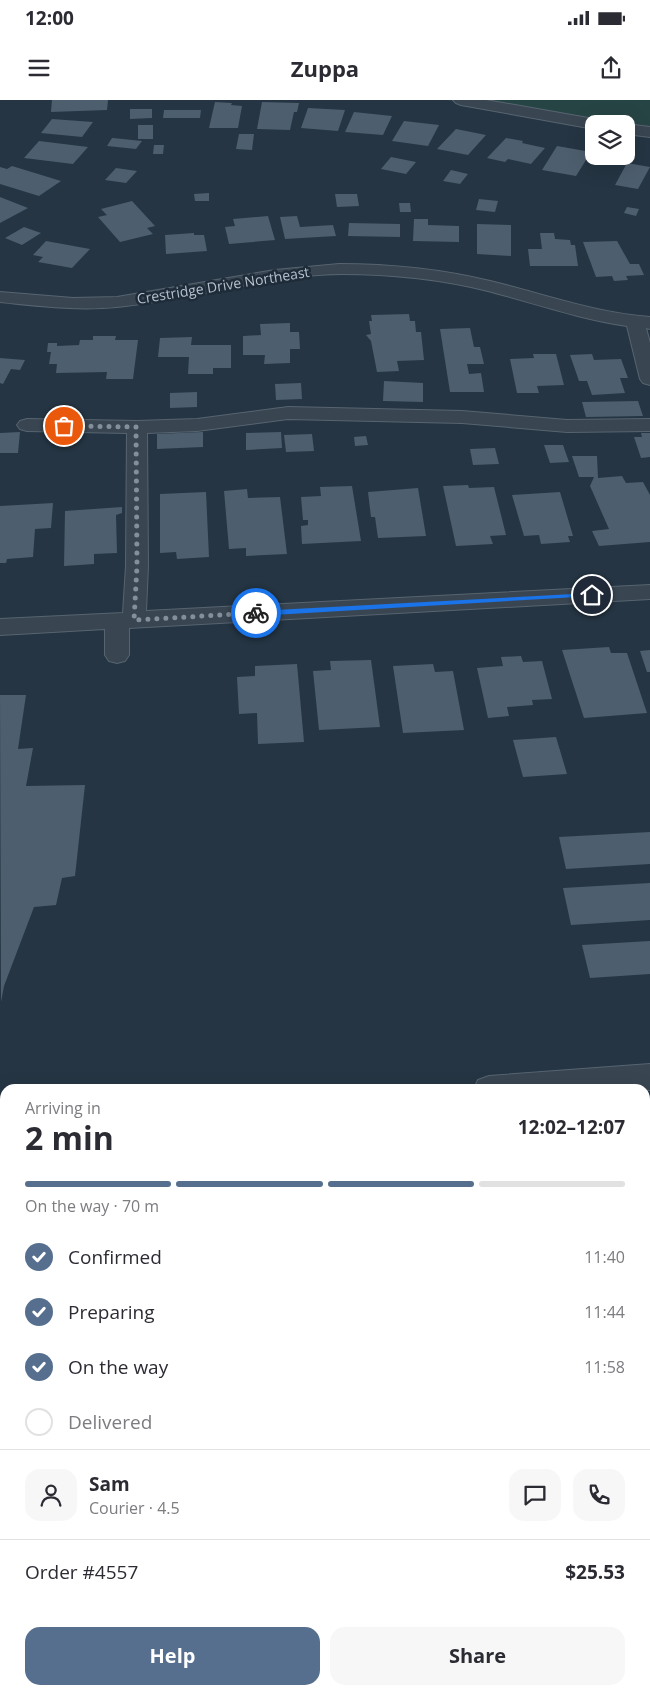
<!DOCTYPE html>
<html lang="en">
<head>
<meta charset="utf-8">
<style>
	body { margin:0; font-family:"Open Sans",sans-serif; background:#f7f7f7; color:#2b2b33; height:100vh; display:flex; flex-direction:column; font-size:19px; white-space:nowrap }
	* { box-sizing:border-box; margin:0 }
	p { font-size:16px; color:#7c7c81 }
	.icon { flex:none; width:28px; height:28px; fill:none; stroke:currentColor; stroke-width:2; stroke-linecap:round; stroke-linejoin:round }
	.map { position:relative; flex:1; overflow:hidden }
	.details { position:absolute; left:0px; top:984px; width:650px; height:611px; display:flex; flex-direction:column; background:#fff; border-radius:15px 15px 0 0; box-shadow:0 5px 20px #0002 }
	.details>* { flex:none }
	.buttons { position:absolute; left:585px; top:15px; display:grid; gap:10px }
	.buttons a { display:grid; place-items:center; width:50px; height:50px; border-radius:10px; background:#fff; box-shadow:0 5px 20px #0002; font-size:25px }
	.pin { position:absolute; display:grid; place-items:center; width:42px; height:42px; color:#fff; margin:-21px; border:2px solid #fff; border-radius:50%; box-shadow:0 1px 5px #0007 }
	.courier { position:absolute; display:grid; place-items:center; width:50px; height:50px; margin:-25px; border:4px solid #1a73e8; border-radius:50%; background:#fff; color:#222; box-shadow:0 1px 6px #0007 }
	.headline em { font-style:normal; font-weight:700 }
	.headline div { display:flex; flex-direction:column-reverse }
	.headline { display:flex; align-items:center; justify-content:space-between; height:85px; padding:0 25px }
	h1 { font-size:32px; font-weight:700; line-height:38px }
	.bar { display:grid; grid-template-columns:repeat(4,1fr); gap:8px 5px; align-content:center; height:60px; padding:0 25px }
	.bar i { height:6px; border-radius:4px; background:#e1e1e2 }
	.bar .current { background:#566f8e }
	.bar p { grid-column:span 4 }
	.line { display:flex; align-items:center; gap:12px; padding:0 25px; border-top:1px solid #e1e1e2 }
	.line div { flex:1 }
	.round { display:grid; place-items:center; flex:none; width:52px; height:52px; border-radius:15px; background:#f7f7f7 }
	ol { padding:0 25px; list-style:none }
	li { display:flex; align-items:center; gap:15px; height:55px }
	li p { margin-inline-start:auto }
	li .icon { padding:5px; border-radius:50%; background:#566f8e; color:#fff; stroke-width:4 }
	li:last-child { color:#7c7c81 }
	li i { width:28px; height:28px; border:2px solid #e1e1e2; border-radius:50% }
	.button { display:flex; gap:10px; margin-top:auto; padding:10px 25px }
	.button a { flex:1; height:58px; border-radius:15px; background:#566f8e; color:#fff; font-size:20px; font-weight:700; line-height:58px; text-align:center }
	.button a+a { background:#f7f7f7; color:#2b2b33 }
	.status { display:flex; justify-content:space-between; align-items:center; height:35px; padding:0 25px; background:#fff; direction:ltr }
	.status svg { height:14px; fill:currentColor }
	header { display:flex; justify-content:space-between; align-items:center; height:65px; padding:0 25px; background:#fff; font-size:22px; font-weight:700 }
	.map>svg:first-child { display:block }
	.green { fill:#274444 }
	.building { fill:#4d5e6e }
	.lines { fill:none; stroke-linecap:round; stroke-linejoin:round }
	.minor-casing { stroke:#576470; stroke-width:2 }
	.minor { fill:#394652; fill-rule:evenodd }
	.route { fill:#1a73e8 }
	.done { stroke:#83909c; stroke-width:5; stroke-dasharray:0 9 }
	.labels { text-anchor:middle; dominant-baseline:central; stroke-width:5; stroke-linejoin:round; paint-order:stroke }
	.far-street-label { font-size:14px; fill:#b6c1cc; stroke:#1e2b38 }
</style>
</head>
<body>
<div class="status"><b>12:00</b><svg viewBox="0 0 49 12"><path d="M0 12V9h3v3zM5 12V6h3v6zM10 12V3h3v9zM15 12V0h3v12zM26 1h20v11H26zM47 4h2v5h-2z"/></svg></div>
<header><svg class="icon" aria-label="menu" viewBox="0 0 24 24"><path d="M4 6h16M4 12h16M4 18h16"/></svg>Zuppa<svg class="icon" aria-label="share" viewBox="0 0 24 24"><path d="M12 15V3M7 8l5-5 5 5M5 13v7h14v-7"/></svg></header>
<div class="map">
<svg width="650" height="1594" viewBox="0 0 650 1594">
	<rect width="100%" height="100%" fill="#253543"/>
	<path class="green" d="M 446,0 L 650,0 L 650,32 L 626,27 L 626,24 L 606,24 Z
		M 645,1034 L 650,1034 L 650,1375 L 645,1375 Z"/>
	<path class="building" d="M 52,0 L 108,0 L 107,10 L 51,12 Z
		M 215,2 L 232,3 L 231,5 L 242,6 L 238,28 L 209,28 Z
		M 262,2 L 299,3 L 297,12 L 294,12 L 290,30 L 257,29 Z
		M 308,8 L 345,10 L 338,31 L 301,28 Z
		M 130,9 L 152,9 L 152,18 L 130,19 Z
		M 164,10 L 201,10 L 200,18 L 163,18 Z
		M 354,12 L 392,16 L 383,35 L 345,32 Z
		M 52,19 L 93,22 L 82,37 L 41,33 Z
		M 404,21 L 439,25 L 428,46 L 392,41 Z
		M 138,25 L 153,25 L 153,39 L 138,39 Z
		M 456,29 L 486,35 L 468,55 L 437,49 Z
		M 239,34 L 254,34 L 252,50 L 236,49 Z
		M 112,38 L 113,38 L 142,41 L 136,49 L 107,46 Z
		M 506,38 L 523,41 L 522,43 L 545,48 L 531,64 L 508,59 L 505,62 L 487,58 Z
		M 39,41 L 88,47 L 73,64 L 24,58 Z
		M 154,45 L 164,45 L 163,54 L 153,54 Z
		M 557,46 L 591,52 L 576,76 L 542,70 Z
		M 391,57 L 416,62 L 406,74 L 381,69 Z
		M 627,63 L 650,67 L 638,89 L 615,85 Z
		M 12,66 L 61,81 L 39,96 L 0,84 L 0,67 L 7,69 Z
		M 116,68 L 137,71 L 126,83 L 105,80 Z
		M 451,70 L 468,74 L 460,84 L 443,81 Z
		M 209,93 L 209,101 L 195,101 L 194,94 Z
		M 335,94 L 357,94 L 359,106 L 337,107 Z
		M 0,97 L 28,108 L 0,123 Z
		M 479,99 L 498,101 L 495,112 L 476,110 Z
		M 132,101 L 155,126 L 147,128 L 153,134 L 120,142 L 98,117 L 107,115 L 101,109 Z
		M 399,103 L 410,103 L 411,112 L 400,112 Z
		M 627,107 L 639,109 L 636,116 L 624,113 Z
		M 268,116 L 275,140 L 229,144 L 225,127 L 235,126 L 233,119 Z
		M 297,116 L 300,127 L 333,125 L 336,136 L 285,139 L 280,117 Z
		M 414,119 L 428,119 L 428,125 L 459,126 L 459,142 L 413,141 Z
		M 349,123 L 400,124 L 400,137 L 348,136 Z
		M 477,124 L 511,125 L 511,156 L 477,154 Z
		M 24,127 L 41,133 L 22,145 L 5,138 Z
		M 194,133 L 194,135 L 204,135 L 207,151 L 166,154 L 165,135 Z
		M 540,133 L 554,133 L 555,139 L 570,140 L 571,145 L 575,145 L 578,166 L 530,166 L 528,149 L 542,149 Z
		M 46,141 L 90,149 L 72,168 L 38,162 L 43,157 L 33,155 Z
		M 617,141 L 630,164 L 639,164 L 644,175 L 626,176 L 628,180 L 614,181 L 612,176 L 596,177 L 583,142 Z
		M 409,214 L 410,221 L 415,221 L 416,232 L 421,232 L 424,260 L 397,261 L 399,271 L 377,272 L 371,241 L 366,235 L 371,234 L 369,221 L 372,221 L 371,215 Z
		M 290,223 L 290,232 L 299,232 L 300,249 L 290,249 L 290,263 L 264,264 L 265,255 L 243,255 L 243,236 L 261,235 L 260,224 Z
		M 470,228 L 474,247 L 480,247 L 484,264 L 467,264 L 469,274 L 481,273 L 484,292 L 450,292 L 440,229 Z
		M 93,236 L 116,236 L 115,240 L 138,240 L 133,279 L 106,279 L 107,272 L 56,273 L 57,264 L 49,264 L 51,252 L 47,252 L 48,243 L 57,243 L 57,246 L 79,245 L 80,240 L 93,240 Z
		M 192,237 L 191,245 L 231,245 L 231,268 L 213,268 L 213,274 L 188,274 L 189,257 L 158,257 L 160,238 Z
		M 533,254 L 556,254 L 564,285 L 537,286 L 539,293 L 517,293 L 510,259 L 534,258 Z
		M 592,254 L 594,260 L 621,259 L 628,278 L 620,278 L 625,293 L 592,295 L 587,281 L 579,281 L 570,255 Z
		M 0,258 L 25,260 L 20,270 L 11,269 L 3,284 L 0,283 Z
		M 384,281 L 423,283 L 423,302 L 383,301 Z
		M 301,283 L 302,299 L 276,300 L 275,284 Z
		M 197,292 L 197,307 L 170,308 L 170,293 Z
		M 638,301 L 643,316 L 586,317 L 582,302 Z
		M 20,332 L 18,353 L 0,353 L 0,333 Z
		M 203,332 L 203,347 L 157,349 L 157,334 Z
		M 281,332 L 282,348 L 246,350 L 246,333 Z
		M 641,333 L 650,333 L 650,357 L 641,358 L 634,337 L 642,337 Z
		M 312,334 L 314,351 L 286,352 L 284,335 Z
		M 366,336 L 368,345 L 355,346 L 354,337 Z
		M 544,345 L 563,345 L 569,362 L 550,363 Z
		M 495,348 L 499,364 L 473,365 L 470,349 Z
		M 572,356 L 597,356 L 598,378 L 622,376 L 626,383 L 643,382 L 650,395 L 650,442 L 599,446 L 592,431 L 609,429 L 590,386 L 594,377 L 579,377 Z
		M 468,385 L 469,388 L 494,387 L 506,435 L 490,436 L 493,444 L 456,446 L 443,386 Z
		M 352,386 L 361,441 L 302,444 L 301,426 L 308,425 L 308,420 L 303,420 L 301,397 L 321,396 L 320,387 Z
		M 418,388 L 426,436 L 378,438 L 375,417 L 371,417 L 368,392 Z
		M 247,389 L 248,398 L 280,397 L 287,454 L 246,456 L 246,448 L 229,449 L 224,391 Z
		M 206,392 L 209,457 L 177,459 L 176,452 L 160,453 L 160,394 Z
		M 560,392 L 573,436 L 568,436 L 570,442 L 541,444 L 539,435 L 524,436 L 512,395 Z
		M 53,403 L 51,428 L 35,429 L 33,457 L 7,459 L 6,463 L 0,463 L 0,406 Z
		M 122,407 L 122,413 L 116,415 L 117,453 L 94,454 L 94,464 L 64,466 L 65,411 Z
		M 609,547 L 611,553 L 627,553 L 647,613 L 584,618 L 562,550 Z
		M 650,550 L 650,572 L 647,572 L 640,551 Z
		M 521,556 L 523,562 L 542,561 L 552,599 L 532,600 L 533,605 L 507,607 L 509,616 L 488,618 L 477,568 L 503,566 L 501,557 Z
		M 371,560 L 380,627 L 319,630 L 313,571 L 331,570 L 330,561 Z
		M 297,564 L 304,642 L 258,644 L 257,613 L 239,614 L 237,577 L 255,576 L 255,566 Z
		M 433,564 L 435,572 L 453,571 L 464,630 L 403,633 L 393,566 Z
		M 0,595 L 26,595 L 18,649 L 33,648 L 26,686 L 85,685 L 75,776 L 62,778 L 56,805 L 34,807 L 4,886 L 1,902 Z
		M 556,637 L 567,674 L 523,677 L 513,640 Z
		M 650,732 L 650,764 L 566,769 L 559,737 Z
		M 650,783 L 650,820 L 571,825 L 563,788 Z
		M 650,841 L 650,874 L 590,878 L 582,845 Z
		M 4,1202 L 5,1270 L 0,1270 L 0,1254 Z
		M 0,1377 L 5,1377 L 5,1445 L 0,1446 Z
		M 126,1590 L 152,1590 L 152,1594 L 126,1594 Z
		M 410,1590 L 496,1590 L 496,1594 L 410,1594 Z"/>
	<g class="lines">
		<defs>
			<path id="minor" d="M 453,0 L 486,0 L 594,19 L 599,21 L 602,24 L 594,24 L 594,29 L 461,5 L 456,3 Z
				M 626,24 L 650,27 L 650,37 L 626,34 Z
				M 339,164 C 391,164 440,169 490,181 C 544,194 595,213 650,217 L 650,229 L 646,228 L 650,243 L 650,285 L 643,283 L 640,279 L 627,226 C 579,219 534,203 488,191 C 440,179 390,174 341,174 C 266,175 192,200 117,207 C 78,211 39,206 0,202 L 0,192 L 73,198 L 117,197 L 275,170 Z
				M 288,307 L 462,311 L 567,320 L 650,319 L 650,331 L 567,332 L 462,323 L 288,319 L 197,331 L 147,333 L 148,466 L 146,511 L 650,485 L 650,499 L 129,528 L 129,555 L 125,561 L 117,563 L 109,561 L 105,555 L 105,529 L 0,535 L 0,519 L 123,513 L 126,466 L 127,333 L 27,331 L 20,329 L 17,325 L 20,321 L 27,319 L 137,321 L 197,319 Z
				M 650,964 L 650,990 L 474,989 L 478,980 L 489,976 Z
				M 0,1010 L 5,1010 L 5,1038 L 0,1038 Z
				M 578,1590 L 618,1590 L 619,1594 L 579,1594 Z"/>
		</defs>
		<use href="#minor" class="minor-casing"/>
		<use href="#minor" class="minor"/>
	</g>
	<path class="route" d="M 592,493 L 595,495 L 594,496 L 256,516 L 252,513 L 256,511 Z"/>
	<g class="lines">
		<path class="done" d="M 64,326 L 136,327 L 137,466 L 134,520 L 256,513"/>
	</g>
	<g class="labels">
		<g class="far-street-label">
			<text transform="translate(223 185) rotate(-9)">Crestridge Drive Northeast</text>
		</g>
	</g>
</svg>
<div class="buttons">
<a><svg class="icon" aria-label="layers" viewBox="0 0 24 24"><path d="M12 4l9 5-9 5-9-5zM3 14l9 5 9-5"/></svg></a>
</div>
<div class="pin" style="left:64px;top:326px;background:#ea580c"><svg class="icon" aria-label="bag" viewBox="0 0 24 24"><path d="M5 8h14l-1 12H6zM9 8a3 3 0 0 1 6 0"/></svg></div>
<div class="pin" style="left:592px;top:495px;background:#1f2937"><svg class="icon" aria-label="home" viewBox="0 0 24 24"><path d="M3 11l9-7 9 7M6 9v11h12V9"/></svg></div>
<div class="courier" style="left:256px;top:513px"><svg class="icon" aria-label="bike" viewBox="0 0 24 24"><circle cx="6" cy="16" r="4"/><circle cx="18" cy="16" r="4"/><path d="M6 16l4-8h5l3 8M10 8l3 8H6M13 5h3"/></svg></div>
<section class="details">
<div class="headline"><div><h1>2 min</h1><p>Arriving in</p></div><em>12:02–12:07</em></div>
<div class="bar"><i class="current"></i><i class="current"></i><i class="current"></i><i></i><p>On the way · 70 m</p></div>
<ol>
<li><svg class="icon" aria-label="check" viewBox="0 0 24 24"><path d="M5 12l5 5 9-10"/></svg>Confirmed<p>11:40</p></li>
<li><svg class="icon" aria-label="check" viewBox="0 0 24 24"><path d="M5 12l5 5 9-10"/></svg>Preparing<p>11:44</p></li>
<li><svg class="icon" aria-label="check" viewBox="0 0 24 24"><path d="M5 12l5 5 9-10"/></svg>On the way<p>11:58</p></li>
<li><i></i>Delivered</li>
</ol>
<div class="line" style="height:90px"><a class="round"><svg class="icon" aria-label="person" viewBox="0 0 24 24"><circle cx="12" cy="8" r="4"/><path d="M4 21q1-7 8-7t8 7"/></svg></a><div><b>Sam</b><p>Courier · 4.5</p></div><a class="round"><svg class="icon" aria-label="chat" viewBox="0 0 24 24"><path d="M4 5h16v11H9l-5 4z"/></svg></a><a class="round"><svg class="icon" aria-label="phone" viewBox="0 0 24 24"><path d="M5 4h4l2 5-3 2q2 4 5 5l2-3 5 2v4C11 20 4 13 5 4z"/></svg></a></div>
<div class="line" style="height:65px"><div>Order #4557</div><b>$25.53</b></div>
<div class="button"><a>Help</a><a>Share</a></div>
</section>
</div>
</body>
</html>
